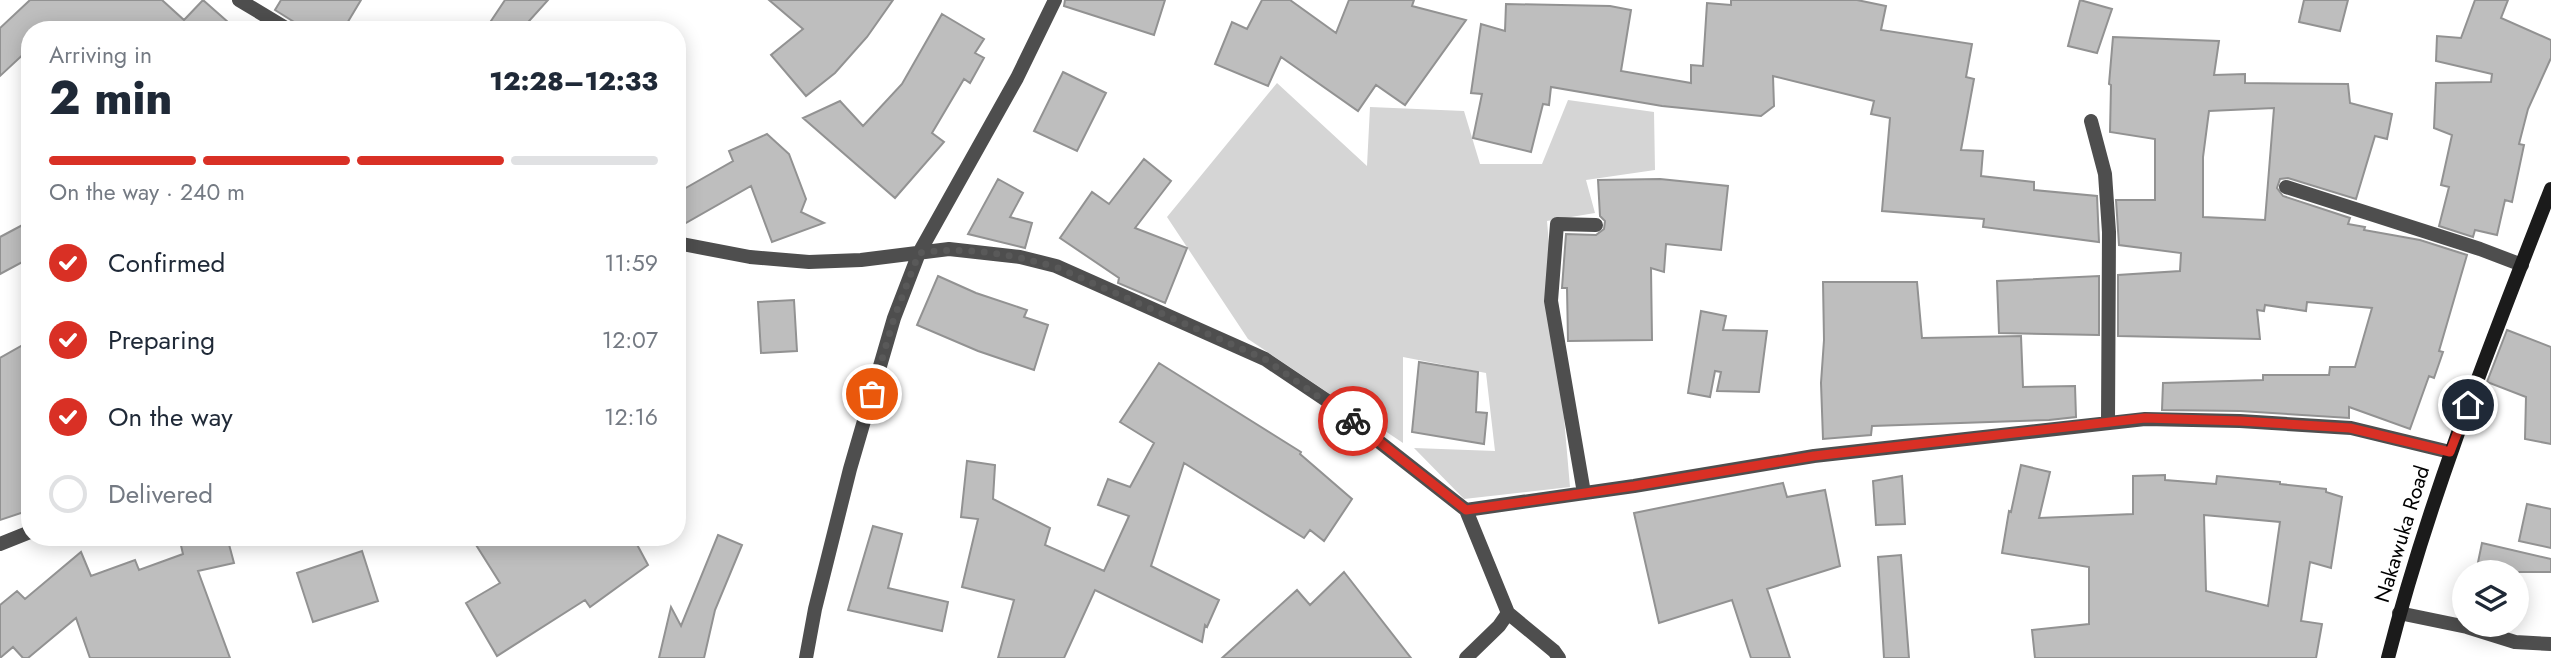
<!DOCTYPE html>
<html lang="en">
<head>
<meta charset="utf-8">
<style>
	body { margin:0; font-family:Jost,sans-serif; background:#f2f2f3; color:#1f2937; height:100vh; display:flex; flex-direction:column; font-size:26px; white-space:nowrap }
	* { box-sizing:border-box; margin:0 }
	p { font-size:23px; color:#747a83 }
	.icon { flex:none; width:38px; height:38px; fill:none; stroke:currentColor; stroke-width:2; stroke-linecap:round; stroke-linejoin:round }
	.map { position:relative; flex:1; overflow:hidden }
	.sheet { position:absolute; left:21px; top:21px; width:665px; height:525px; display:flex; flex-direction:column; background:#fff; border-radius:28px; box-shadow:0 4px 18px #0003 }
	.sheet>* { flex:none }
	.controls { position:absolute; left:2452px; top:560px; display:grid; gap:14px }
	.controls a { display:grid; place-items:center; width:77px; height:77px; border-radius:50%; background:#fff; box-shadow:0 4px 18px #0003; font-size:35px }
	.pin { position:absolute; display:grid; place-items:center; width:60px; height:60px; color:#fff; margin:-30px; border:4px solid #fff; border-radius:50%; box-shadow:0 2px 7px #0007 }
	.courier { position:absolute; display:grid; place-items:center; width:70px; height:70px; margin:-35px; border:5px solid #d93025; border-radius:50%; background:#fff; color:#222; box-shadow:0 2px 9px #0007 }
	.summary em { font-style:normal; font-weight:800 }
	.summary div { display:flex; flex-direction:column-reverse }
	.summary { display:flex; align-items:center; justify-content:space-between; height:119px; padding:0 28px }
	h1 { font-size:46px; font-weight:800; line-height:52px }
	.bar { display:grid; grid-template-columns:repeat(4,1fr); gap:10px 7px; align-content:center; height:84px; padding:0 28px }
	.bar i { height:9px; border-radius:5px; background:#e0e1e3 }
	.bar .on { background:#d93025 }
	.bar p { grid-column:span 4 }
	ol { padding:0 28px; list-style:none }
	li { display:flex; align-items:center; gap:21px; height:77px }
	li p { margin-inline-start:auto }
	li .icon { padding:7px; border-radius:50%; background:#d93025; color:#fff; stroke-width:4 }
	li:last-child { color:#747a83 }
	li i { width:38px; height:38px; border:4px solid #e0e1e3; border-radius:50% }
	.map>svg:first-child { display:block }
	.green { fill:#d5d5d5 }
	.building { fill:#bebebe; stroke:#929292; stroke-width:2; fill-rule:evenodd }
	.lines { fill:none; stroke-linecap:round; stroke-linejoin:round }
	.minor { stroke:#4e4e4e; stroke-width:14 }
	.secondary { stroke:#1b1b1b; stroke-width:14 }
	.done { stroke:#595959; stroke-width:7; stroke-dasharray:0 12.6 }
	.route { stroke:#d93025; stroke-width:9 }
	.labels { text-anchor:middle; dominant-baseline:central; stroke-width:5; stroke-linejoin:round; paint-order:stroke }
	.street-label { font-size:21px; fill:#000; stroke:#fff }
</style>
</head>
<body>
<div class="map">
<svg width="2551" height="658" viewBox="0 0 2551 658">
	<rect width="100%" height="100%" fill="#fff"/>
	<path class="green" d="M 1277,83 L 1367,166 L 1370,107 L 1464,111 L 1480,164 L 1542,164 L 1568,100 L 1654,112 L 1655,170 L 1586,180 L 1595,213 L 1547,221 L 1570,487 L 1464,499 L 1414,448 L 1495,451 L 1486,373 L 1403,357 L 1403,443 L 1248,339 L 1167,217 Z"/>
	<path class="building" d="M 30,0 L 162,0 L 184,20 L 203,0 L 237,30 L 30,30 L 30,48 L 0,76 L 0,28 Z
		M 281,0 L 361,0 L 343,30 L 299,30 L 294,22 L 275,10 Z
		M 505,0 L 548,0 L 521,30 L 485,30 Z
		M 769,0 L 893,0 L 867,37 L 835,73 L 806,96 L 771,55 L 803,29 Z
		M 1065,0 L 1165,0 L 1154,35 L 1064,6 Z
		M 1262,0 L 1290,0 L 1336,33 L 1349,0 L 1414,0 L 1412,6 L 1466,20 L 1405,105 L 1376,85 L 1358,111 L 1281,57 L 1268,86 L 1215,64 L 1232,22 L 1247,29 Z
		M 1731,0 L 1857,0 L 1886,6 L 1881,30 L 1972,44 L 1966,77 L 1974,79 L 1961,150 L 1983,151 L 1981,176 L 2034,182 L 2034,190 L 2097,196 L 2099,242 L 1983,227 L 1984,219 L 1882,211 L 1890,118 L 1871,114 L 1874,101 L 1773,76 L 1774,106 L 1761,116 L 1662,106 L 1551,87 L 1549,105 L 1543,104 L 1531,152 L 1473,138 L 1482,94 L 1471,93 L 1481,24 L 1505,31 L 1506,4 L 1610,6 L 1631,10 L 1621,71 L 1691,83 L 1691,65 L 1703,66 L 1707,3 L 1731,5 Z
		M 2080,0 L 2112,9 L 2097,53 L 2068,46 Z
		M 2304,0 L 2348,0 L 2340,31 L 2299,22 Z
		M 2475,0 L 2508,0 L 2501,18 L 2551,40 L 2551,58 L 2528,109 L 2519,144 L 2524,145 L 2512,202 L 2505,200 L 2497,235 L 2475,230 L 2473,237 L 2439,226 L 2449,187 L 2441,185 L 2452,135 L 2434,128 L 2436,83 L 2491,82 L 2492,74 L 2436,61 L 2437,36 L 2461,38 Z
		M 942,14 L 984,39 L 975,53 L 984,58 L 970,83 L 964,79 L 932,133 L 944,142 L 895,198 L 803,118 L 840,101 L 863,126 L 902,84 Z
		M 2113,37 L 2219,41 L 2214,75 L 2245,74 L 2245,83 L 2348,84 L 2350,103 L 2392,114 L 2387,139 L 2375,136 L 2356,199 L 2288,178 L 2280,179 L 2277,188 L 2283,196 L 2350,218 L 2348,224 L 2365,227 L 2364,230 L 2420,240 L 2467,255 L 2439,351 L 2443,352 L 2434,378 L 2429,376 L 2410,429 L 2349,407 L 2349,418 L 2240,411 L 2162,410 L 2163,383 L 2263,380 L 2263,375 L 2329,375 L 2330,367 L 2355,367 L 2372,308 L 2307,302 L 2306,311 L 2265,305 L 2264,311 L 2257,310 L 2260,339 L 2118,336 L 2118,275 L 2180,271 L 2181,253 L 2119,245 L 2116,200 L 2155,200 L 2155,139 L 2110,132 L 2111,85 L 2109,84 ZM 2274,108 L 2265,220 L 2203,217 L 2203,157 L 2209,111 Z
		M 1063,72 L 1106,93 L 1077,151 L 1034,131 Z
		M 767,134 L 789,154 L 806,199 L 801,212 L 824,223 L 772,242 L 751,186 L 677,228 L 677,193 L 733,161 L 729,151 Z
		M 1144,159 L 1171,181 L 1135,228 L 1187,248 L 1165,303 L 1118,283 L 1119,278 L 1060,238 L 1092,192 L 1109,204 Z
		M 998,179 L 1023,193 L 1010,217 L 1032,223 L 1025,248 L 968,234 Z
		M 1660,179 L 1728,186 L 1721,250 L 1666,244 L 1664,272 L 1651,268 L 1652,340 L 1568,341 L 1567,288 L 1562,288 L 1566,234 L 1596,235 L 1604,229 L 1605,221 L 1600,216 L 1598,180 Z
		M 30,221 L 30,258 L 0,274 L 0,237 Z
		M 938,276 L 976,293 L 1027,310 L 1024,317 L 1048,325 L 1034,370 L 978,351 L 917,325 Z
		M 2099,276 L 2099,335 L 1999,333 L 1997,281 Z
		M 1823,282 L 1917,282 L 1922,338 L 2021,336 L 2023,387 L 2075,386 L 2076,417 L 2049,420 L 1872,426 L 1871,435 L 1823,439 L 1821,383 L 1824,340 Z
		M 794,300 L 797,351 L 761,353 L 758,302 Z
		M 1701,311 L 1726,316 L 1723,330 L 1767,331 L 1759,392 L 1717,391 L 1721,372 L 1715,371 L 1710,397 L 1688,393 Z
		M 2507,330 L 2551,347 L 2551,444 L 2525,439 L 2526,397 L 2487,382 Z
		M 30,341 L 30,510 L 0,520 L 0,358 Z
		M 1419,362 L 1478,372 L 1476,412 L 1487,413 L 1484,444 L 1412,432 Z
		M 1159,363 L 1301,452 L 1300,454 L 1352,499 L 1324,541 L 1310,530 L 1304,538 L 1184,463 L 1151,566 L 1219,600 L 1207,627 L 1205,625 L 1202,642 L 1095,590 L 1064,658 L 998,658 L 1014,600 L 962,587 L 978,519 L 961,517 L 967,461 L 995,465 L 993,499 L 1050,528 L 1045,545 L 1104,571 L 1129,516 L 1098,505 L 1108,479 L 1130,487 L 1154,443 L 1120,422 Z
		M 2021,465 L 2050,472 L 2039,518 L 2133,514 L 2133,476 L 2165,475 L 2165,480 L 2216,484 L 2217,476 L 2280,482 L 2280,484 L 2326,489 L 2326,492 L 2342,497 L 2331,568 L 2310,562 L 2301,621 L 2322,624 L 2316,658 L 2035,658 L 2032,630 L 2089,624 L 2089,567 L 2002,553 L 2009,511 L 2011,512 ZM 2204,515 L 2280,522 L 2268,606 L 2206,591 Z
		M 1902,476 L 1905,524 L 1876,525 L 1873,481 Z
		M 1783,483 L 1787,497 L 1825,490 L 1840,566 L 1767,589 L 1790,658 L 1751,658 L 1732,600 L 1659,623 L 1634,513 Z
		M 2527,504 L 2551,509 L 2551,548 L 2519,541 Z
		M 873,526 L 902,534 L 888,588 L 948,602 L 942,631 L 848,610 Z
		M 718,535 L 742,545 L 715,610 L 704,658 L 659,658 L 671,607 L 681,626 Z
		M 179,537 L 227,537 L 234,563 L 198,571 L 230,658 L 90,658 L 76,618 L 28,658 L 23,658 L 13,647 L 0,658 L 0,605 L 17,591 L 25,599 L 81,552 L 91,576 L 135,560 L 139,570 L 183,554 Z
		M 471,537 L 633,537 L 648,565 L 590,607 L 585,600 L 497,656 L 466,603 L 500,583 Z
		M 2482,543 L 2551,559 L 2551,572 L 2476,572 Z
		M 362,551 L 378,601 L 313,622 L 297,573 Z
		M 1901,555 L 1909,658 L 1884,658 L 1878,557 Z
		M 1344,572 L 1411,658 L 1222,658 L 1297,590 L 1310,605 Z"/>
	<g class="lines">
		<path class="minor" d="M 239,0 L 289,30
			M 2091,121 L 2105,174 L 2109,232 L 2108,423
			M 2286,187 L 2480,249 L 2522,265
			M 677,243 L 750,257 L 809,262 L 861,260 L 949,249 L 1020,257 L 1056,266 L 1265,359 L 1326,400 L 1466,510 L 1508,613 L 1554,651 L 1559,658
			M 1584,493 L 1551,301 L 1557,224 L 1596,225
			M 1466,510 L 1634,486 L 1814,456 L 2145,419 L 2240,421 L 2351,428 L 2450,452
			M 0,544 L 30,532
			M 2399,613 L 2467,627 L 2515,642 L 2551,644
			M 806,658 L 815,609 L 850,469 L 894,318 L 919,253 L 1017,78 L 1055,0
			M 1466,658 L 1499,626 L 1508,613"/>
		<path class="secondary" d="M 2388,658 C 2429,497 2491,343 2551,189"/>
	</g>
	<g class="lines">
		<path class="done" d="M 872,394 L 894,318 L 919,253 C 967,246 1009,254 1056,267 L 1265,359 L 1353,421"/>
		<path class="route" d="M 1353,421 L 1466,510 L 1634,486 L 1814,456 L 2145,418 L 2240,421 L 2350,428 L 2450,452 L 2468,405"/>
	</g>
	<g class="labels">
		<g class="street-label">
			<text transform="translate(2402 534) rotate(-73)">Nakawuka Road</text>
		</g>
	</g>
</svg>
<div class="controls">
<a><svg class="icon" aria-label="layers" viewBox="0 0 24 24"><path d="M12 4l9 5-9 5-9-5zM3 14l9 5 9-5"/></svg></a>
</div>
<div class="pin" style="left:872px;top:394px;background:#ea580c"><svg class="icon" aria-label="bag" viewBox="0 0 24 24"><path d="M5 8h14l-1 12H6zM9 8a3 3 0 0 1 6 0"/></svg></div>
<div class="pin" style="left:2468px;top:405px;background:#1f2937"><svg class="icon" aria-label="home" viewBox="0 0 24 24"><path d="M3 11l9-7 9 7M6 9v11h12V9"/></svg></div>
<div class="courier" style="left:1353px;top:421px"><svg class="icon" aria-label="bike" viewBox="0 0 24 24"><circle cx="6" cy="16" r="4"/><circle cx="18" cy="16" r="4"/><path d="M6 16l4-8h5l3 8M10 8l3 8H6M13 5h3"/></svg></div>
<section class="sheet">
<div class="summary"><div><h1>2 min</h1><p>Arriving in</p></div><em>12:28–12:33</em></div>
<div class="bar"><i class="on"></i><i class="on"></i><i class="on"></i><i></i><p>On the way · 240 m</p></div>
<ol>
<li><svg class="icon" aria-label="check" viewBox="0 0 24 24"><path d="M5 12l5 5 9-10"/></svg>Confirmed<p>11:59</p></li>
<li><svg class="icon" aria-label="check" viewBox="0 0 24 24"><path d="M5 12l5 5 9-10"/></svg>Preparing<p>12:07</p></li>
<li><svg class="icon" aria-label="check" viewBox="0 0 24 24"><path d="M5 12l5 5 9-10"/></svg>On the way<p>12:16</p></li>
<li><i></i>Delivered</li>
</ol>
</section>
</div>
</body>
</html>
